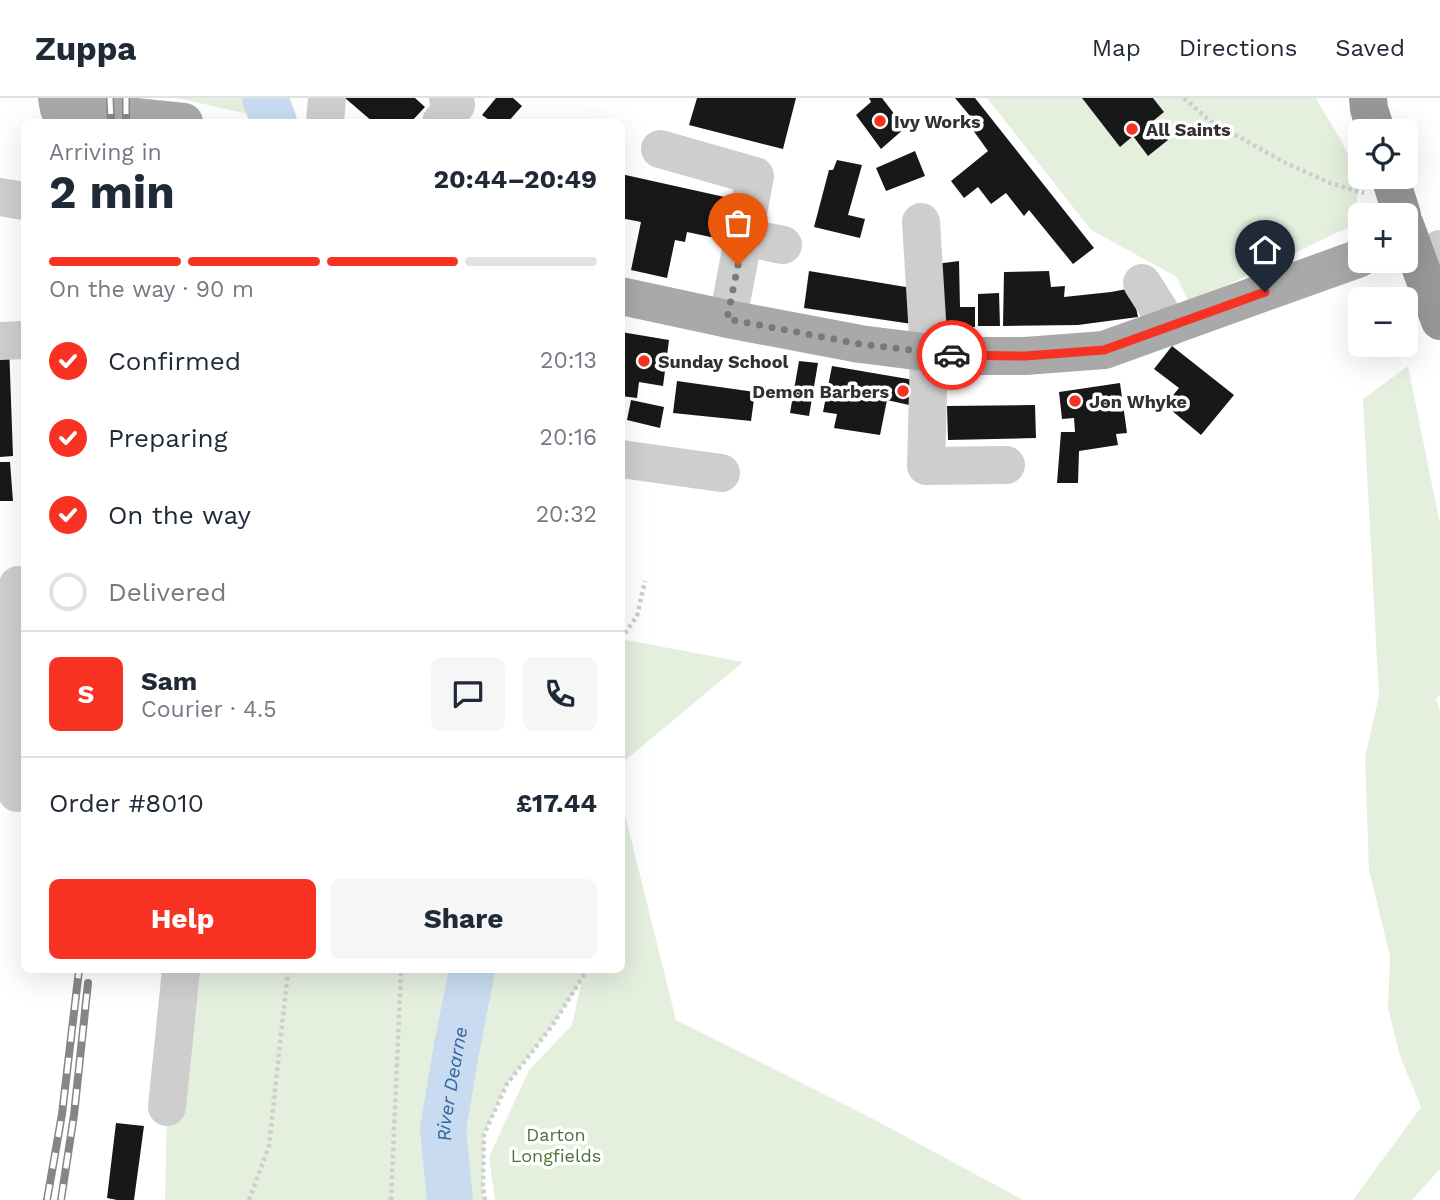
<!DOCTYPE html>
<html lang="en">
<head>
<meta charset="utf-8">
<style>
	body { margin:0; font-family:"Work Sans",sans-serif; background:#f6f6f7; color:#1f2937; height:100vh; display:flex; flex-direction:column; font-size:26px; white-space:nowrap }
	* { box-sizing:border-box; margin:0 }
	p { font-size:23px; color:#747a83 }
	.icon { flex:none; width:38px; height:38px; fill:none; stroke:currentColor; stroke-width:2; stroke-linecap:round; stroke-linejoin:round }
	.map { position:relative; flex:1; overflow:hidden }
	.side { position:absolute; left:21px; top:21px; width:604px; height:854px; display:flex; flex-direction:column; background:#fff; border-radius:10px; box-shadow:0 7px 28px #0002 }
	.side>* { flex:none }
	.buttons { position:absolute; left:1348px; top:21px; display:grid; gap:14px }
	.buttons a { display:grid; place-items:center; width:70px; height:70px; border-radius:10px; background:#fff; box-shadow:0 7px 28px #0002; font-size:35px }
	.pin { position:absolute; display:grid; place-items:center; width:60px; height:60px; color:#fff; margin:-72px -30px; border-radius:50% 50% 50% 0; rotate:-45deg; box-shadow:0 0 7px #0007 }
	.pin .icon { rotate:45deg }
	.courier { position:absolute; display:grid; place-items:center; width:70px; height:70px; margin:-35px; border:5px solid #f73223; border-radius:50%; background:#fff; color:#222; box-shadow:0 2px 9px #0007 }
	.headline em { font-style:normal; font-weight:700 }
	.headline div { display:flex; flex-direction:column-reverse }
	.headline { display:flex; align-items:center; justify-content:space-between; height:119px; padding:0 28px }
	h1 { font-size:46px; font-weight:700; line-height:52px }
	.bar { display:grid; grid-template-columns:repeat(4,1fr); gap:10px 7px; align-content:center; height:84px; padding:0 28px }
	.bar i { height:9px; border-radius:5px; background:#e0e1e3 }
	.bar .active { background:#f73223 }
	.bar p { grid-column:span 4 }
	.line { display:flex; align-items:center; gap:18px; padding:0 28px; border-top:2px solid #e0e1e3 }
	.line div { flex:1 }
	.round { display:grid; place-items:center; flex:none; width:74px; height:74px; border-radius:10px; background:#f6f6f7 }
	ol { padding:0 28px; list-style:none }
	li { display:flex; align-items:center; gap:21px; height:77px }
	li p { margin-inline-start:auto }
	li .icon { padding:7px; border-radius:50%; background:#f73223; color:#fff; stroke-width:4 }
	li:last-child { color:#747a83 }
	li i { width:38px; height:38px; border:4px solid #e0e1e3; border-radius:50% }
	.button { display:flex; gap:14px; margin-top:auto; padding:14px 28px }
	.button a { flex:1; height:80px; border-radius:10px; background:#f73223; color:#fff; font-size:28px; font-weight:700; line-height:80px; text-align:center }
	.button a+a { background:#f6f6f7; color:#1f2937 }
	header { display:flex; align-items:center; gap:42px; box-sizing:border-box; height:98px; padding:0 35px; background:#fff; border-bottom:2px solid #e0e1e3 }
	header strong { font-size:33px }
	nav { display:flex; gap:38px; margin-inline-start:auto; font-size:24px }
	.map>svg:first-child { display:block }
	.green { fill:#e4efde }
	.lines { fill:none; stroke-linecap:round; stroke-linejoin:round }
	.river { stroke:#c8dbf0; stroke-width:46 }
	.building { fill:#181818 }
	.path { stroke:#cecece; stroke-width:4.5; stroke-dasharray:3.5 3.5; stroke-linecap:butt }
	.minor { stroke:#cecece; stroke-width:38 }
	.major { stroke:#a9a9a9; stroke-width:38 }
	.highway { stroke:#989898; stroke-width:38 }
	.rail-casing { stroke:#868686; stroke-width:8 }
	.rail { stroke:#fff; stroke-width:5; stroke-dasharray:16; stroke-linecap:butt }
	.done { stroke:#797979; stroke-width:7; stroke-dasharray:0 12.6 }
	.route { stroke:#f73223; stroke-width:9 }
	.poi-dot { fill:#f73223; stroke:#fff; stroke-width:2.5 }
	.labels { text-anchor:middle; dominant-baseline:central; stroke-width:7; stroke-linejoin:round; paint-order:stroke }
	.poi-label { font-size:18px; font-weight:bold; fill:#313131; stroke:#fff; text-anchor:start }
	.park-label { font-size:18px; fill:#4b7239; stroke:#fff }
	.water-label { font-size:19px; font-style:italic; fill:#35669c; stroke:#fff }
</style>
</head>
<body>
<header>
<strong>Zuppa</strong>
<nav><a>Map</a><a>Directions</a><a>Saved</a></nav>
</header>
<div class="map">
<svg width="1440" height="1102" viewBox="0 0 1440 1102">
	<rect width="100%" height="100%" fill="#fff"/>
	<path class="green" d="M 177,0 L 290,0 L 294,24 L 284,24 Z
		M 987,0 L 1316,0 C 1332,29 1362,68 1357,102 C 1356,111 1352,120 1349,129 L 1189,205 L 1177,179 L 1091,132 Z
		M 1408,268 L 1440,426 L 1440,596 L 1436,602 L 1440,612 L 1440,1071 L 1412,1102 L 1353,1102 L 1421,1009 L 1400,958 L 1388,910 L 1390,858 L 1369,772 L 1365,659 L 1379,598 L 1363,301 Z
		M 621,541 L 743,564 L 621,666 Z
		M 621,701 L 676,922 L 875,1022 L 1023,1102 L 495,1102 L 489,1059 L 529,972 L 572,927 L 582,882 L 552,928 L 507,986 L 484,1036 L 483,1089 L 485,1102 L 165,1102 L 167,1009 L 181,872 L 621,872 Z"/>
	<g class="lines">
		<g class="river">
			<path d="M 265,0 L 274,24"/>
			<path id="s1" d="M 450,1102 L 443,1031 L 457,948 L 472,872"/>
		</g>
	</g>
	<path class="building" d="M 345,0 L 415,0 L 425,9 L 411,24 L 373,24 Z
		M 496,0 L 513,0 L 522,8 L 508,24 L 492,24 L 482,17 Z
		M 697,0 L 796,0 L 783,51 L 689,27 Z
		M 869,0 L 882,0 L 905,30 L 881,51 L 856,17 L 871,4 Z
		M 955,0 L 975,0 L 1094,150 L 1073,166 L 1029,112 L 1024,118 L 1006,95 L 991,106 L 978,89 L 964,100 L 951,83 L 988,53 L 970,28 L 975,24 Z
		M 1082,0 L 1153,0 L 1164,14 L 1153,23 L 1168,42 L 1148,58 L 1133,38 L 1120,49 Z
		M 915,53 L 925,78 L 886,93 L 876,70 Z
		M 837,62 L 862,67 L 848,117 L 865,121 L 860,140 L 814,129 L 829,72 L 833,72 Z
		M 621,76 L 729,100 L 720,141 L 687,134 L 685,144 L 675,142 L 667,180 L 631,172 L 641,124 L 621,120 Z
		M 959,163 L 960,209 L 975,209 L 975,229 L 939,230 L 936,166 Z
		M 809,173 L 918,191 L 912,226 L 804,210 Z
		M 1049,173 L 1051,189 L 1065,188 L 1064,199 L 1111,194 L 1132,190 L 1138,219 L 1078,227 L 1003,228 L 1004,174 Z
		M 999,195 L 1000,228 L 978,228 L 978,196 Z
		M 621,234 L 669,242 L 663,288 L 639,284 L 637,300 L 621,298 Z
		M 9,247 L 13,358 L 0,359 L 0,248 Z
		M 1172,248 L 1234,297 L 1201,337 L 1165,307 L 1179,290 L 1154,271 Z
		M 799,263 L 818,265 L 809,318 L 790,315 Z
		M 832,268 L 914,282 L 909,307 L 887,302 L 880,337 L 834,330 L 837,316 L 823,314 Z
		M 677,283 L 755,294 L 751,323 L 673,315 Z
		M 1120,285 L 1127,335 L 1116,336 L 1118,347 L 1079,353 L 1078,385 L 1057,385 L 1061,334 L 1075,334 L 1074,320 L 1062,321 L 1059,294 Z
		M 631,302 L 664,309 L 660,330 L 627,322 Z
		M 1035,307 L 1036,340 L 948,342 L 947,308 Z
		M 0,364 L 10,364 L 13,403 L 0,403 Z
		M 116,1025 L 144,1028 L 134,1102 L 117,1102 L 107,1100 Z"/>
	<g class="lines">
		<path class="path" d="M 1184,0 L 1210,23 L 1284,64 L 1330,85 L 1364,95
			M 621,541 L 637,518 L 645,483
			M 249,1102 L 269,1048 L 288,872
			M 391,1102 L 401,872
			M 485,1102 L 483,1089 L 484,1036 L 507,986 L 552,928 L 587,872"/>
		<path class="minor" d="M 325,24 L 327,0
			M 441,24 L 456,7 L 448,0
			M 660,51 L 755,78 L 728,221
			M 0,99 L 24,103
			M 921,124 L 929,254 L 926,368 L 1006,367
			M 743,139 L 783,147
			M 1421,170 L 1440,151
			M 1142,185 L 1170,229
			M 0,243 L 24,242
			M 621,361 L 721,375
			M 17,695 L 18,487
			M 167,1009 L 181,872"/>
		<path class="major" d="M 57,0 L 59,11 L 184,24
			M 621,198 L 728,221 L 860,246 L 955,258 L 1025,258 L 1104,252 L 1360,160"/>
		<path class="highway" d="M 1368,0 L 1369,11 L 1376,33
			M 1390,79 L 1402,117
			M 1405,127 L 1440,223"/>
		<defs>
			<path id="rail" d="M 110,0 L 111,24
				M 126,0 L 126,24
				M 47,1102 L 62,1016 L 79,872
				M 61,1102 L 74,1017 L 88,885"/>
		</defs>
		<use href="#rail" class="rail-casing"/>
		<use href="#rail" class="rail"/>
	</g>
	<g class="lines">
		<path class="done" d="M 738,167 L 727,221 L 860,246 L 952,257"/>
		<path class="route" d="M 952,257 L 1025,258 L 1104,252 L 1265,194"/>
	</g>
	<g class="poi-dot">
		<circle cx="880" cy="23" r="7"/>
		<circle cx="1132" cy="31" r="7"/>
		<circle cx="644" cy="263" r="7"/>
		<circle cx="903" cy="293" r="7"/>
		<circle cx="1075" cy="303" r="7"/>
	</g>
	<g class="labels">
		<g class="poi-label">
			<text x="894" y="23">Ivy Works</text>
			<text x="1146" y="31">All Saints</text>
			<text x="658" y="263">Sunday School</text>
			<text x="889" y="293" text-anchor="end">Demon Barbers</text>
			<text x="1089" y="303">Jon Whyke</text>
		</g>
		<g class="park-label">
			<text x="556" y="1036">Darton<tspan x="556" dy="21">Longfields</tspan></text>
		</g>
		<g class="water-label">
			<text stroke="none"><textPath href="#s1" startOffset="117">River Dearne</textPath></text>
		</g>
	</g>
</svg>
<div class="buttons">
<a><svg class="icon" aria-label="locate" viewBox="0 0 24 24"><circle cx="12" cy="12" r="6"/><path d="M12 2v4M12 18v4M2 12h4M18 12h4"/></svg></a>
<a>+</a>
<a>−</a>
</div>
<div class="pin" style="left:738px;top:167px;background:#ea580c"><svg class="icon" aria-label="bag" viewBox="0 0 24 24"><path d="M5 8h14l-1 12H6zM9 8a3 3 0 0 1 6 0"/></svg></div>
<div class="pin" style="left:1265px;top:194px;background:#1f2937"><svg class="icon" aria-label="home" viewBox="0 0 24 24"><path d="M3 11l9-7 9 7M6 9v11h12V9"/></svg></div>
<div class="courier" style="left:952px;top:257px"><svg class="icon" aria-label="car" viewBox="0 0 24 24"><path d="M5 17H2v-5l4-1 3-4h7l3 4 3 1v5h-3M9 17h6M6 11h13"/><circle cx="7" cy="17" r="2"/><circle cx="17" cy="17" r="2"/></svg></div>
<section class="side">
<div class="headline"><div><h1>2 min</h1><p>Arriving in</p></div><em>20:44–20:49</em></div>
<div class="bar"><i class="active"></i><i class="active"></i><i class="active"></i><i></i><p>On the way · 90 m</p></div>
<ol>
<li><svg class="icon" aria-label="check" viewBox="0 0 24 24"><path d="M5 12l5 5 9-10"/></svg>Confirmed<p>20:13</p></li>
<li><svg class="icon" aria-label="check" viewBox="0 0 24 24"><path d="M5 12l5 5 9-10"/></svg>Preparing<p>20:16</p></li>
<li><svg class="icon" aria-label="check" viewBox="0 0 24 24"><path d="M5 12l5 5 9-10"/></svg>On the way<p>20:32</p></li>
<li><i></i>Delivered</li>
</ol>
<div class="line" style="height:126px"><b class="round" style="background:#f73223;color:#fff">S</b><div><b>Sam</b><p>Courier · 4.5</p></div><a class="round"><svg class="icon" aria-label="chat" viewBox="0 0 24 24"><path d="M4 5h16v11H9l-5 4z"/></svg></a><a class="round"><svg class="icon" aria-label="phone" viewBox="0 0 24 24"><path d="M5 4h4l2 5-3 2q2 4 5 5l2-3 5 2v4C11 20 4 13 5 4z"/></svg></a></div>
<div class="line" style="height:91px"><div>Order #8010</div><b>£17.44</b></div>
<div class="button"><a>Help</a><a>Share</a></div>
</section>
</div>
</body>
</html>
